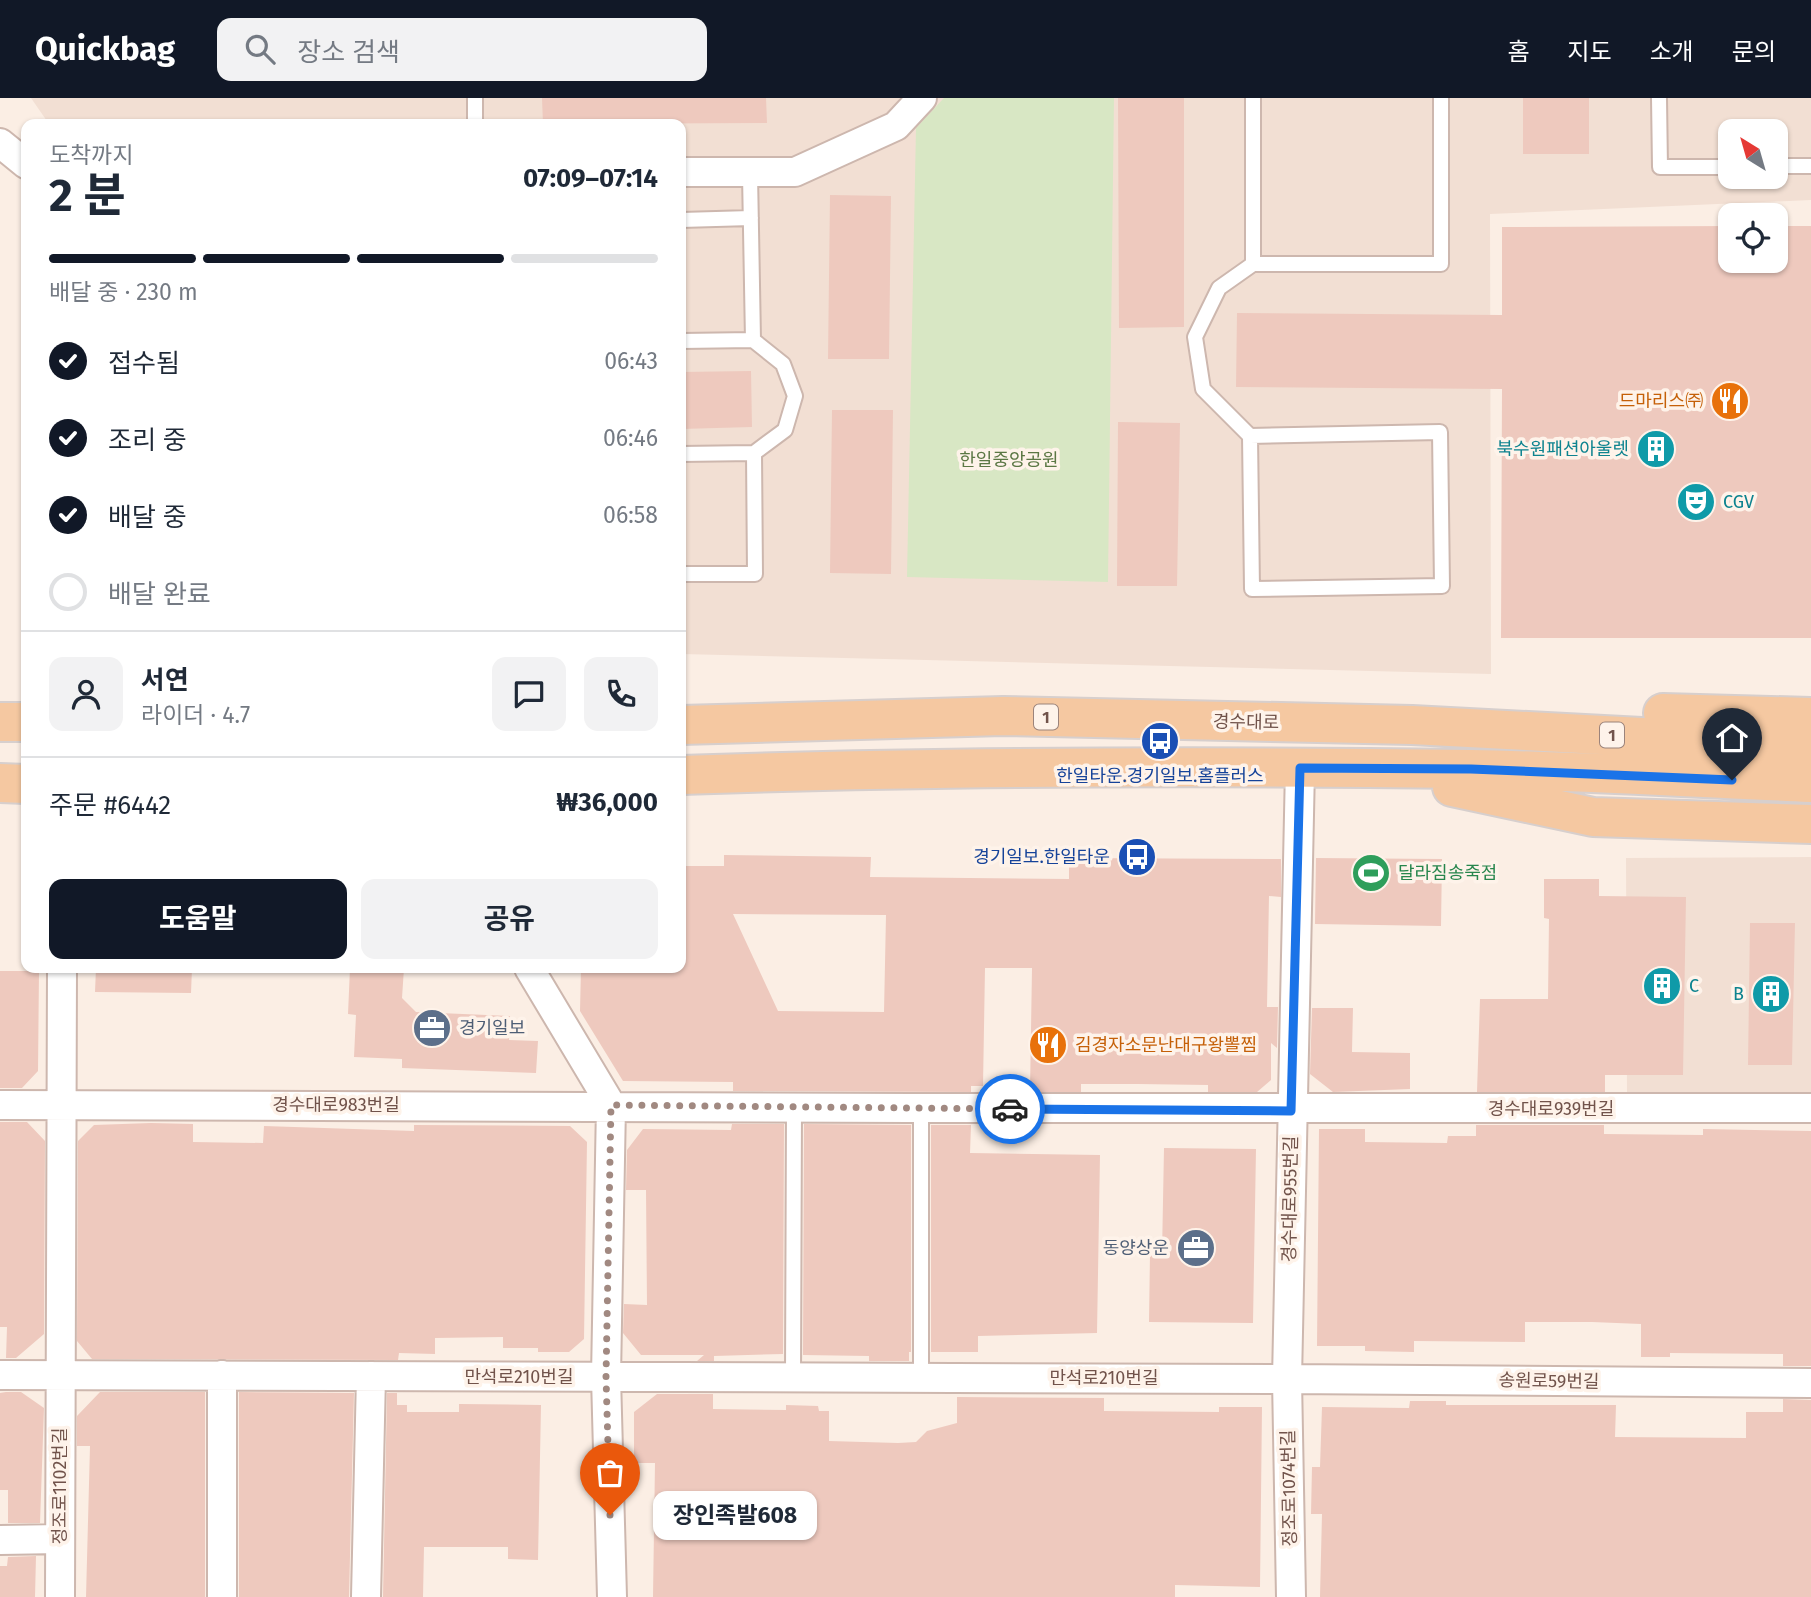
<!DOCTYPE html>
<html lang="ko">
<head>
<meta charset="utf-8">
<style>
	body { margin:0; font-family:"Fira Sans","Noto Sans KR",sans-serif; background:#f2f2f3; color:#1f2937; height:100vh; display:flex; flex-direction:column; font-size:26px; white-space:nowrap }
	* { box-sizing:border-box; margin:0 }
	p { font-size:23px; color:#747a83 }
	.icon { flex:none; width:38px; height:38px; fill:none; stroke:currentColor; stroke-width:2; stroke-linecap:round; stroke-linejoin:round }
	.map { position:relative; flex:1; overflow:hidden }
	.details { position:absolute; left:21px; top:21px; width:665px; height:854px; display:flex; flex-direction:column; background:#fff; border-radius:14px; box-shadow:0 2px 5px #0004 }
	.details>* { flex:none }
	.needle { width:46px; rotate:323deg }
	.fabs { position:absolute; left:1718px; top:21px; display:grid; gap:14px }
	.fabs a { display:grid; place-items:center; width:70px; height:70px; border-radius:14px; background:#fff; box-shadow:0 2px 5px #0004; font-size:35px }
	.pin { position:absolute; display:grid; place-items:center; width:60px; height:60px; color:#fff; margin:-72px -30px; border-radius:50% 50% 50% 0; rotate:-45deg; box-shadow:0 0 7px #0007 }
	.pin .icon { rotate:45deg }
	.courier { position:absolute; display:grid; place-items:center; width:70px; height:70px; margin:-35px; border:5px solid #1a73e8; border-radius:50%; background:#fff; color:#222; box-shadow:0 2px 9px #0007 }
	.bubble { position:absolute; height:49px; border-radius:14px; background:#fff; box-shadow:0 2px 5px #0004; font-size:23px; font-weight:700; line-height:49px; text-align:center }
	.head em { font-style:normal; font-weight:700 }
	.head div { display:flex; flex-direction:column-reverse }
	.head { display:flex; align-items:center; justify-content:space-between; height:119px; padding:0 28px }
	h1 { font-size:46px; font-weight:700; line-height:52px }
	.bar { display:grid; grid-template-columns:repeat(4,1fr); gap:10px 7px; align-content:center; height:84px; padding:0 28px }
	.bar i { height:9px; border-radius:5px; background:#e0e1e3 }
	.bar .current { background:#111827 }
	.bar p { grid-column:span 4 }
	.line { display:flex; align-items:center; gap:18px; padding:0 28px; border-top:2px solid #e0e1e3 }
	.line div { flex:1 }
	.round { display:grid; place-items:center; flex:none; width:74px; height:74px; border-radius:14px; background:#f2f2f3 }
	ol { padding:0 28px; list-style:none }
	li { display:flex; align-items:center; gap:21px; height:77px }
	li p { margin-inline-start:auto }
	li .icon { padding:7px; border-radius:50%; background:#111827; color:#fff; stroke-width:4 }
	li:last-child { color:#747a83 }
	li i { width:38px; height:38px; border:4px solid #e0e1e3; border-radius:50% }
	.primary-button { display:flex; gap:14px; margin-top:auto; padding:14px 28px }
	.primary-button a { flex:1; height:80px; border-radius:14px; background:#111827; color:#fff; font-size:28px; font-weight:700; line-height:80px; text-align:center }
	.primary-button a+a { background:#f2f2f3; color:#1f2937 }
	header { display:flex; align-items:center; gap:42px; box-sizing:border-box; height:98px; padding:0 35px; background:#111827; color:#fff }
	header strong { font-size:33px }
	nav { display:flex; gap:38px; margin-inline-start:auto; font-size:24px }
	.search { width:490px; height:63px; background:#f2f2f3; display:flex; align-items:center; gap:18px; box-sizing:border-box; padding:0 24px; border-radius:14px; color:#747a83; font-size:26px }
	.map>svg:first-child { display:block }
	.residential { fill:#f2dfd3; fill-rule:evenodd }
	.green { fill:#d8e7c4 }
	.building { fill:#eec9be; fill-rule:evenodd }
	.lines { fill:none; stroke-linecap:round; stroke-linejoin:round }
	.service-casing { stroke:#cdb7ae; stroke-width:18 }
	.minor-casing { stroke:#cdb7ae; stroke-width:32 }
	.primary-casing { stroke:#d7cfcd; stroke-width:42 }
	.service { stroke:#fff; stroke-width:14 }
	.minor { stroke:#fff; stroke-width:28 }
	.primary { stroke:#f5c8a1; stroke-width:38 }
	.done { stroke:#a18981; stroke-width:7; stroke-dasharray:0 12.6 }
	.route { stroke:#1a73e8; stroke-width:9 }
	.labels { text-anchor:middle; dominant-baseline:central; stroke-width:7; stroke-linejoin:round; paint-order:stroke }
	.shield { fill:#fef3ea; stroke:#9b837b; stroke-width:2 }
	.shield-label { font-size:16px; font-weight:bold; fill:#71534b }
	.food-label { font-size:18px; fill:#c56008; stroke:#fef3ea; text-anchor:end }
	.culture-label { font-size:18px; fill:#0d838f; stroke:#fef3ea; text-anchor:end }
	.park-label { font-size:18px; fill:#5b7744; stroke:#fef3ea }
	.street-label { font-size:18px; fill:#71534b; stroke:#fef3ea }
	.transit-label { font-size:18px; fill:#164399; stroke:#fef3ea }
	.leisure-label { font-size:18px; fill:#27864d; stroke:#fef3ea; text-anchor:start }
	.service-label { font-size:18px; fill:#4e5e75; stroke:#fef3ea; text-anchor:start }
</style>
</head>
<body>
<header>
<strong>Quickbag</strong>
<div class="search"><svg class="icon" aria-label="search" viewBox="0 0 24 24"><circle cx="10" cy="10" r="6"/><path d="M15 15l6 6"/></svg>장소 검색</div>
<nav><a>홈</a><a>지도</a><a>소개</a><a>문의</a></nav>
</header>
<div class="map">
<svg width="1811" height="1499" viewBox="0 0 1811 1499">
	<rect width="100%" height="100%" fill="#fbeee4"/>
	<path class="residential" d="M 31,0 L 1811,0 L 1811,102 L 1490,116 L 1491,576 L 681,556 L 681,26 L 49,26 ZM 1731,33 L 1776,33 L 1776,79 L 1731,79 Z
		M 1811,759 L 1811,996 L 1627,997 L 1626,760 Z"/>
	<path class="green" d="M 944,0 L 1114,0 L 1108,484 L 907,479 L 916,30 Z"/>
	<path class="building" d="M 542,0 L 766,0 L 767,25 L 543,26 Z
		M 1118,0 L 1184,0 L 1184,229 L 1119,230 Z
		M 1523,0 L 1589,0 L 1589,56 L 1523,56 Z
		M 830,97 L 891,98 L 889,261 L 828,261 Z
		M 1731,128 L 1731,163 L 1776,163 L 1776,128 L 1811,128 L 1811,540 L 1501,540 L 1502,291 L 1236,289 L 1237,215 L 1502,217 L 1502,129 Z
		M 751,273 L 752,329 L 681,331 L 681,274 Z
		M 832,312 L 893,312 L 891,476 L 830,475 Z
		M 1118,324 L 1180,325 L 1177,488 L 1117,488 Z
		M 724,757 L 871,759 L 870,779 L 1069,781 L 1069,760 L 1281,761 L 1281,799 L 1269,798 L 1267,909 L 1278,909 L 1277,950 L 1271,945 L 1271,982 L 1257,994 L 1208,994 L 1208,987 L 1138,986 L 1081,986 L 1081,994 L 1030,994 L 1032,870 L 985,870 L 983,988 L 971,988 L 971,994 L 733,993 L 733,984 L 623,983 L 580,913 L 581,870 L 681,870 L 681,768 L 724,768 ZM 733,816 L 886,817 L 884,914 L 778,913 Z
		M 1316,760 L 1442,761 L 1441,828 L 1315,826 Z
		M 1544,781 L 1599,781 L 1599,798 L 1686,799 L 1683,977 L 1605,977 L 1605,994 L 1477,994 L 1480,901 L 1548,901 L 1549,821 L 1544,820 Z
		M 1750,825 L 1795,825 L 1792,967 L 1748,967 Z
		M 96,870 L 192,870 L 191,895 L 95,894 Z
		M 350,870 L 404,870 L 402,900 L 416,914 L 510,918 L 509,942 L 538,943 L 536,975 L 402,970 L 402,961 L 354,959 L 356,917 L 348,916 Z
		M 0,873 L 39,873 L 38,973 L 22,990 L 0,990 Z
		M 1312,910 L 1353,910 L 1352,954 L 1410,955 L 1410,991 L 1333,994 L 1310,976 Z
		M 0,1024 L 27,1024 L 45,1043 L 44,1236 L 16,1260 L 6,1260 L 7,1229 L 0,1229 Z
		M 151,1025 L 193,1026 L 193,1044 L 263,1045 L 264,1028 L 414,1033 L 414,1027 L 570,1028 L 587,1044 L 584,1241 L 569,1254 L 538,1254 L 538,1250 L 503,1250 L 503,1239 L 435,1240 L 435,1256 L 399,1255 L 398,1262 L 92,1261 L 77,1243 L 78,1043 L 94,1027 Z
		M 732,1026 L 784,1026 L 783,1256 L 714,1258 L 714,1263 L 697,1263 L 704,1257 L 641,1257 L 623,1235 L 624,1206 L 647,1207 L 646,1092 L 626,1092 L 627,1052 L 643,1031 L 731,1032 Z
		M 804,1026 L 911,1027 L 911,1254 L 909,1254 L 909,1263 L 869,1263 L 869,1258 L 803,1257 Z
		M 931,1027 L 971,1027 L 970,1055 L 1100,1057 L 1097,1235 L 978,1238 L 978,1254 L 931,1254 Z
		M 1476,1027 L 1604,1027 L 1604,1036 L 1703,1037 L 1703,1031 L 1811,1033 L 1811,1268 L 1783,1268 L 1783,1256 L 1670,1255 L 1670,1259 L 1641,1259 L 1641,1226 L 1592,1224 L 1525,1224 L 1525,1244 L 1414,1243 L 1414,1254 L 1365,1253 L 1365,1248 L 1317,1248 L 1319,1031 L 1365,1031 L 1365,1044 L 1447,1045 L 1448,1038 L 1476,1038 Z
		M 1164,1050 L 1256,1051 L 1253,1225 L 1149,1224 L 1150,1156 L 1162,1156 Z
		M 6,1294 L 21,1294 L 44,1310 L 40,1425 L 8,1425 L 8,1392 L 0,1392 L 0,1295 Z
		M 100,1294 L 205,1294 L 205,1499 L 86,1499 L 90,1348 L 77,1348 L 77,1318 Z
		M 239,1294 L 354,1295 L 349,1499 L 239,1499 Z
		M 387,1295 L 397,1295 L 397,1307 L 407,1307 L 407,1314 L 459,1314 L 459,1306 L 541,1307 L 538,1462 L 508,1461 L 508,1449 L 424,1449 L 423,1499 L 383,1499 Z
		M 657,1296 L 713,1296 L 713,1311 L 786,1312 L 786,1307 L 818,1308 L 819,1313 L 829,1313 L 829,1343 L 898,1345 L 916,1344 L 927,1333 L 957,1325 L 957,1299 L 1104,1300 L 1104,1313 L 1219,1314 L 1219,1309 L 1262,1309 L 1260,1489 L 1175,1487 L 1175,1499 L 653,1499 L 655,1365 L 634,1365 L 634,1314 Z
		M 1783,1301 L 1811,1302 L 1811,1499 L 1320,1499 L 1322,1416 L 1311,1416 L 1312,1369 L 1320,1369 L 1322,1309 L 1409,1310 L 1410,1303 L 1446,1303 L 1446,1307 L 1616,1307 L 1615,1339 L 1746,1340 L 1746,1314 L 1783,1314 Z
		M 36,1458 L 35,1499 L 0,1499 L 0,1468 L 7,1468 L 8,1459 Z"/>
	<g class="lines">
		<defs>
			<path id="service" d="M 475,0 L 475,26
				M 1253,0 L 1253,166 L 1441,166 L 1441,0
				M 1659,0 L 1660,69 L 1731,69
				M 1776,68 L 1811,68
				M 681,122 L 751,120
				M 681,243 L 753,242 L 750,76
				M 1250,338 L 1252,491 L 1442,488 L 1440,334 L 1250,338 L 1203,291 L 1195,239 L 1219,190 L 1253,166
				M 681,356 L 754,355 L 785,332 L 795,298 L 783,266 L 753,242
				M 681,476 L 755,476 L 754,355
				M 921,1010 L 921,1280
				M 793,1280 L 794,1009"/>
			<path id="minor" d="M 0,45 L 26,66
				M 681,74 L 795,74 L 896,28 L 922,0
				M 529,870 L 611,1007 L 606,1279 L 612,1499
				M 0,1007 C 604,1008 1207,1013 1811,1010
				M 0,1277 L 1287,1281 L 1811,1285
				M 0,1442 L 60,1441
				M 60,1499 L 62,870
				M 222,1499 L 222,1277
				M 366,1499 L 371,1278
				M 1291,1499 L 1287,1281 L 1300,670"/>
			<path id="primary" d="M 1663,615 L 1811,619
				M 0,624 L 26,624
				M 681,627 L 1003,618 L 1412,627 L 1811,648
				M 681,677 C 944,668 1207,668 1470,671 C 1584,673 1698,680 1811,685
				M 0,685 L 26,686
				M 1452,689 L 1593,719 L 1811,726"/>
		</defs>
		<use href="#service" class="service-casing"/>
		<use href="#minor" class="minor-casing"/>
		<use href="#primary" class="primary-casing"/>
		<use href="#service" class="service"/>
		<use href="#minor" class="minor"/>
		<use href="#primary" class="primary"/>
	</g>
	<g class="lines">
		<path class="done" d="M 610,1417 L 606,1279 L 611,1007 L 1010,1011"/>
		<path class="route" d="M 1010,1011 L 1291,1013 L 1300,670 L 1471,671 L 1732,682"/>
	</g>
	<defs>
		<symbol id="restaurant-disc" viewBox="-11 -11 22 22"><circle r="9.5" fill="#e8710a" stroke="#fef3ea"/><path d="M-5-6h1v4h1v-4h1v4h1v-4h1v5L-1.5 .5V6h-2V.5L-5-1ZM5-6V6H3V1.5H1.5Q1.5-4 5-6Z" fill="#fff"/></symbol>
		<symbol id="building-disc" viewBox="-11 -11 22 22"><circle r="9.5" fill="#0f9aa8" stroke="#fef3ea"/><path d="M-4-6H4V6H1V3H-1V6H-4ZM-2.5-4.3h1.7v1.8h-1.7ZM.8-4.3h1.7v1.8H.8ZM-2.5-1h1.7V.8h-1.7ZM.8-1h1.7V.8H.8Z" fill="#fff"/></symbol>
		<symbol id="theatre-disc" viewBox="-11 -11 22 22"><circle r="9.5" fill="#0f9aa8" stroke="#fef3ea"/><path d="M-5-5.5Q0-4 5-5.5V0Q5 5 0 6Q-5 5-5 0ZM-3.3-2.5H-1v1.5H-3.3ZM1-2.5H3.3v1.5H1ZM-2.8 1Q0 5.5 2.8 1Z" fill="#fff"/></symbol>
		<symbol id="bus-disc" viewBox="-11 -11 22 22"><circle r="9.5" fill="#1a4fb4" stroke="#fef3ea"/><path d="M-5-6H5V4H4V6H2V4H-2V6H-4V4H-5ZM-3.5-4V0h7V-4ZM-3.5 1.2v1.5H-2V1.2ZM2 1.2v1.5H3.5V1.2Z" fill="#fff"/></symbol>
		<symbol id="stadium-disc" viewBox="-11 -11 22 22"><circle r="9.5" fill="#2e9e5b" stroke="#fef3ea"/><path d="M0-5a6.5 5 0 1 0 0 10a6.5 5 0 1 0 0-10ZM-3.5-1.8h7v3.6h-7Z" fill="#fff"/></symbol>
		<symbol id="office-disc" viewBox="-11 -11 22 22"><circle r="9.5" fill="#5c6f8a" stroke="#fef3ea"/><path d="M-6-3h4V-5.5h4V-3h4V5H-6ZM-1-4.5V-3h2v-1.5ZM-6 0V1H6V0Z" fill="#fff"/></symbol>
	</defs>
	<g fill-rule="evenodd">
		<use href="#restaurant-disc" x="1708" y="281" width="44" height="44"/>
		<use href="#building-disc" x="1634" y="329" width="44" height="44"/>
		<use href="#theatre-disc" x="1674" y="382" width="44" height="44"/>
		<use href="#bus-disc" x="1138" y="621" width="44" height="44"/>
		<use href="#bus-disc" x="1115" y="737" width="44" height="44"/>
		<use href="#stadium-disc" x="1349" y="753" width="44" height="44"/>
		<use href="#building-disc" x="1640" y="866" width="44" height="44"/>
		<use href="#building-disc" x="1749" y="874" width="44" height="44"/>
		<use href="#office-disc" x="410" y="908" width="44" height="44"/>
		<use href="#restaurant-disc" x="1026" y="925" width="44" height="44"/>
		<use href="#office-disc" x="1174" y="1128" width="44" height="44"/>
	</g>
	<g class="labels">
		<g class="shield">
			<rect x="1034" y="606.5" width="24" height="25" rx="5"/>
			<rect x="1600" y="624.5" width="24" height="25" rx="5"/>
		</g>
		<g class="shield-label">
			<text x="1046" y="619">1</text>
			<text x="1612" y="637">1</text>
		</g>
		<g class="food-label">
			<text x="1703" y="303">드마리스㈜</text>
			<text x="1075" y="947" text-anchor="start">김경자소문난대구왕뽈찜</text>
		</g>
		<g class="culture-label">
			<text x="1629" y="351">북수원패션아울렛</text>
			<text x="1723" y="404" text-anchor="start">CGV</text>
			<text x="1689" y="888" text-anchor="start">C</text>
			<text x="1744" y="896">B</text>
		</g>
		<g class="park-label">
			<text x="1009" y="362">한일중앙공원</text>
		</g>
		<g class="street-label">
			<text transform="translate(1246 624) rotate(1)">경수대로</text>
			<text x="336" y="1007">경수대로983번길</text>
			<text x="1551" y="1011">경수대로939번길</text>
			<text transform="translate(1290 1101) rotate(-89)">경수대로955번길</text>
			<text x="519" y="1279">만석로210번길</text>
			<text x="1104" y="1280">만석로210번길</text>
			<text transform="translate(1549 1283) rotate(1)">송원로59번길</text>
			<text transform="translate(60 1388) rotate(-90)">정조로1102번길</text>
			<text transform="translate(1289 1390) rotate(-91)">정조로1074번길</text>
		</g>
		<g class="transit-label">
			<text x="1160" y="678">한일타운.경기일보.홈플러스</text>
			<text x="1110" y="759" text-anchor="end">경기일보.한일타운</text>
		</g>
		<g class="leisure-label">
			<text x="1398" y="775">달라짐송죽점</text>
		</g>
		<g class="service-label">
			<text x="459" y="930">경기일보</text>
			<text x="1169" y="1150" text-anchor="end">동양상운</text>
		</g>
	</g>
</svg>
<div class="fabs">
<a><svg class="needle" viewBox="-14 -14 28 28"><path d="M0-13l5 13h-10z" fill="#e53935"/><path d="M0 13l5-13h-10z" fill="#747a83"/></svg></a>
<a><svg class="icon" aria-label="locate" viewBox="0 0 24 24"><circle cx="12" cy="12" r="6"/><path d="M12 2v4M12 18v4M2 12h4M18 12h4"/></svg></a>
</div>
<div class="pin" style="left:610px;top:1417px;background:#ea580c"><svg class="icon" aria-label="bag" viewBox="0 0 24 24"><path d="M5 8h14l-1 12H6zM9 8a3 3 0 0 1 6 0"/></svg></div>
<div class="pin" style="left:1732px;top:682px;background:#1f2937"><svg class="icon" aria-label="home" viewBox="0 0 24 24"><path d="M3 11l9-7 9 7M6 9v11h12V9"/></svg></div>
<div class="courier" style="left:1010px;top:1011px"><svg class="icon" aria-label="car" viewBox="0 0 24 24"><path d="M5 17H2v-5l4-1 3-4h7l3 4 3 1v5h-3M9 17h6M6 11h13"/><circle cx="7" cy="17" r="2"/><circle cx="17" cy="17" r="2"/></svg></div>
<div class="bubble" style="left:653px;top:1393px;width:164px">장인족발608</div>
<section class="details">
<div class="head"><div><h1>2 분</h1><p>도착까지</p></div><em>07:09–07:14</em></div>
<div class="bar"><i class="current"></i><i class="current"></i><i class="current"></i><i></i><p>배달 중 · 230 m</p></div>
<ol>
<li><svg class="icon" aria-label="check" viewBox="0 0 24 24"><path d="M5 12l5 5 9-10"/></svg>접수됨<p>06:43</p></li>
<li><svg class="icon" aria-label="check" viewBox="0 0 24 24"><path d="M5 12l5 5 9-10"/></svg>조리 중<p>06:46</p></li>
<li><svg class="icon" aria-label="check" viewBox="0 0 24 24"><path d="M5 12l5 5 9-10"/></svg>배달 중<p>06:58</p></li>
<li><i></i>배달 완료</li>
</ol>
<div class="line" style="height:126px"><a class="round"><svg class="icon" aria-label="person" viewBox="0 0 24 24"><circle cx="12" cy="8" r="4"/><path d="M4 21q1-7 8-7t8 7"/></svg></a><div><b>서연</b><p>라이더 · 4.7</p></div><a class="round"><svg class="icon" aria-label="chat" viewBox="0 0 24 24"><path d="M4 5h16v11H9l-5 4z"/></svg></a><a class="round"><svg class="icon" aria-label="phone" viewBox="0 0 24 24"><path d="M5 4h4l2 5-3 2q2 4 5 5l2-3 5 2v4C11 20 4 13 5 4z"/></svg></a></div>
<div class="line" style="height:91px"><div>주문 #6442</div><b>₩36,000</b></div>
<div class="primary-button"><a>도움말</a><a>공유</a></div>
</section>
</div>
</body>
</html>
